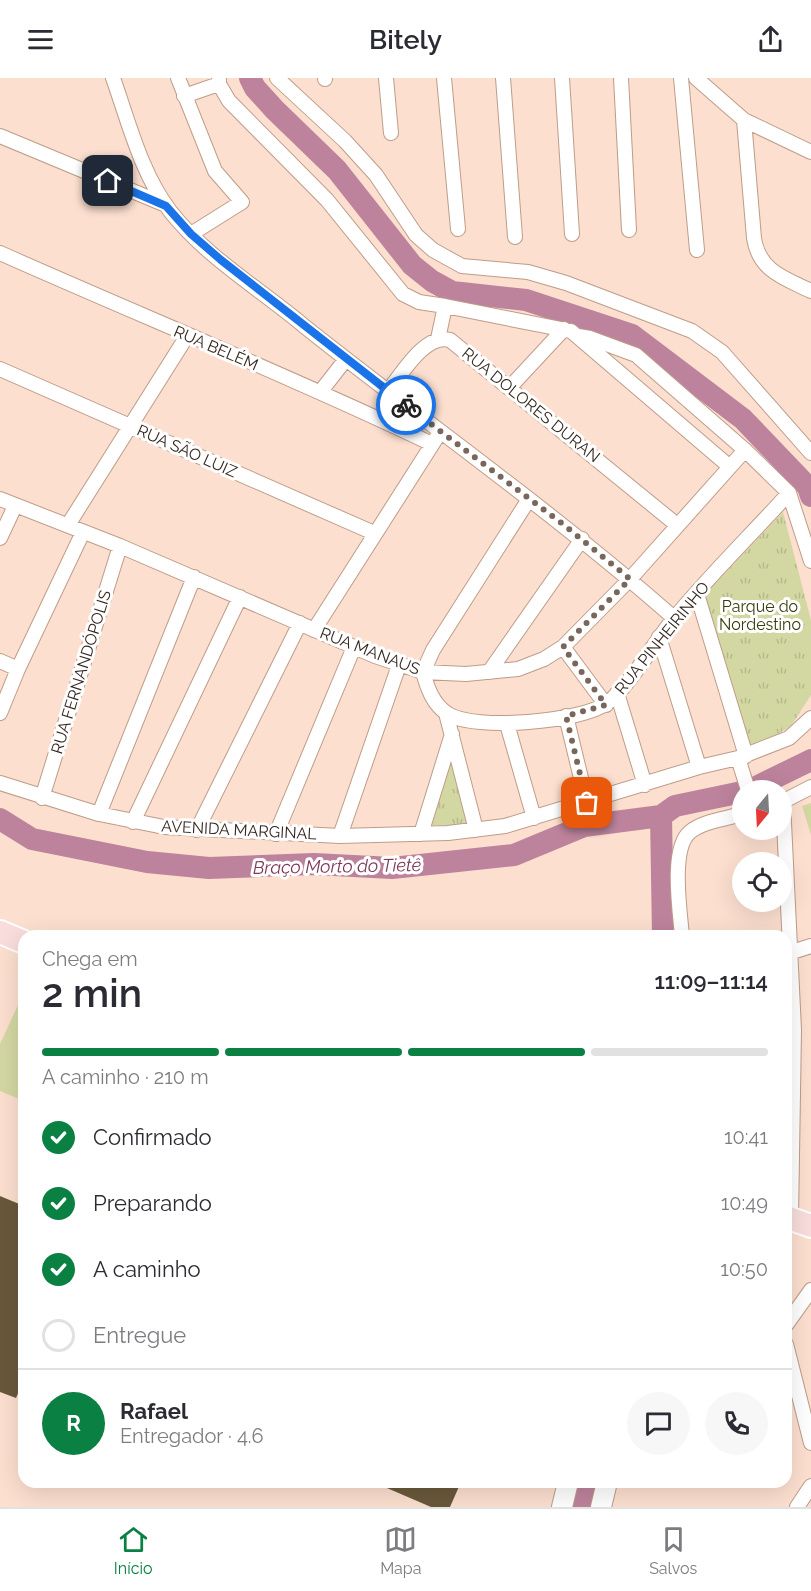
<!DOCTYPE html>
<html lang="pt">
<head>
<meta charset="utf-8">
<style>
	body { margin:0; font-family:Raleway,sans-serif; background:#f7f7f7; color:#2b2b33; height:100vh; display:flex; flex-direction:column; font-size:22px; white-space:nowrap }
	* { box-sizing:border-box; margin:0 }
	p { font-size:20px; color:#7c7c81 }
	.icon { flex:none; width:33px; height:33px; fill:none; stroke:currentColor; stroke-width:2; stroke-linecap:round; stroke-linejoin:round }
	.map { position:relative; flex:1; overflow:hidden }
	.panel { position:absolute; left:18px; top:852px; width:774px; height:558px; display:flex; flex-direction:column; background:#fff; border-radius:18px; box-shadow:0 6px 24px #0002 }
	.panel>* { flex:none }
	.needle { width:39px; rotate:198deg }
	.tools { position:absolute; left:732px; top:702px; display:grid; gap:12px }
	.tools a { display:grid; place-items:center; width:60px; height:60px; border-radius:50%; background:#fff; box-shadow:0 6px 24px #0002; font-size:30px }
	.pin { position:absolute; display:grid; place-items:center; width:51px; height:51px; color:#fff; margin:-26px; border-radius:12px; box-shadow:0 3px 9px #0006 }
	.courier { position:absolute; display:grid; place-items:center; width:60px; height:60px; margin:-30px; border:4px solid #1a73e8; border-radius:50%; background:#fff; color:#222; box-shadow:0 2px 8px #0007 }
	.summary em { font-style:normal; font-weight:600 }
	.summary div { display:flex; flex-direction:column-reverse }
	.summary { display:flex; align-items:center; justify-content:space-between; height:102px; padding:0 24px }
	h1 { font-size:39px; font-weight:600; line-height:45px }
	.bar { display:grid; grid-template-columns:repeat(4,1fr); gap:9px 6px; align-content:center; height:72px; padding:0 24px }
	.bar i { height:8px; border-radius:4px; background:#e1e1e2 }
	.bar .current { background:#0b8043 }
	.bar p { grid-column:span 4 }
	.line { display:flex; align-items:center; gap:15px; padding:0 24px; border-top:2px solid #e1e1e2 }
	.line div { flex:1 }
	.round { display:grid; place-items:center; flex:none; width:63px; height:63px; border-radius:32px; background:#f7f7f7 }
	ol { padding:0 24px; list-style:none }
	li { display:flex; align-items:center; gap:18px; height:66px }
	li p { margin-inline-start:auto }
	li .icon { padding:6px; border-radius:50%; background:#0b8043; color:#fff; stroke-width:4 }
	li:last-child { color:#7c7c81 }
	li i { width:33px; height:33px; border:3px solid #e1e1e2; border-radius:50% }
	header { display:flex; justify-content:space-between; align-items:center; height:78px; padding:0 24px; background:#fff; font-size:27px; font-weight:600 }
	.dock { display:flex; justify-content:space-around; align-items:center; height:84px; border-top:2px solid #e1e1e2; background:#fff; font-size:16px; color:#7c7c81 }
	.dock a { display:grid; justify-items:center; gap:3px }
	.dock .current { color:#0b8043 }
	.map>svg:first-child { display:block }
	.grass { fill:url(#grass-tufts) }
	.pitch { fill:#d3d8a3 }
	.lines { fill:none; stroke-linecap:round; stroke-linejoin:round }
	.river { stroke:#bd839c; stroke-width:22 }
	.building { fill:#69583b }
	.street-casing { stroke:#be9c89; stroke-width:16 }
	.secondary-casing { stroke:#be9c89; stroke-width:22 }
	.primary-casing { stroke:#fff; stroke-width:26 }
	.street { stroke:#fff; stroke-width:14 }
	.secondary { stroke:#fff; stroke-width:20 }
	.primary { stroke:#f8dddc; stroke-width:22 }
	.done { stroke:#79675c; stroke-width:6; stroke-dasharray:0 10.8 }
	.route { stroke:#1a73e8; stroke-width:8 }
	.labels { text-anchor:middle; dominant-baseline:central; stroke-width:6; stroke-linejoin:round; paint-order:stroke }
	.street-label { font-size:16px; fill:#33261e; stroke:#fff }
	.park-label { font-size:16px; fill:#393c0d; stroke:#fff }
	.water-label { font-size:18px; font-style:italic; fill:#7f375b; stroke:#fff }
</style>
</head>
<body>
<header><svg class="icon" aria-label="menu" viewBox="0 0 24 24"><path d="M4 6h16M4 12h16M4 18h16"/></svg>Bitely<svg class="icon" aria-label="share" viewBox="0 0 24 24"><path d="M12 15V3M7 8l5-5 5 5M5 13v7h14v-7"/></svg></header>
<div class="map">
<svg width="811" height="1429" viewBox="0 0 811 1429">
	<defs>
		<pattern id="grass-tufts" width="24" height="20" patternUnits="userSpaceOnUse" patternTransform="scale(1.5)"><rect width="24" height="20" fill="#d3d8a3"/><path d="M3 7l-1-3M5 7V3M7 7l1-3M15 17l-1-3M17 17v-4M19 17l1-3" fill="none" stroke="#b6b98c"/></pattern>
	</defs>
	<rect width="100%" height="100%" fill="#fcdfcf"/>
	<path class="grass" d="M 783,434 L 811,542 L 811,617 L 791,648 L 761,666 L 749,668 L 704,518 Z
		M 452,666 L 468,747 L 429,747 Z"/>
	<path class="pitch" d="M 811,725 L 811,757 L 802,728 Z
		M 24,914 L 24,1023 L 0,1013 L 0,966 Z"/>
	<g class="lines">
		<path class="river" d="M 250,0 L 255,10 L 275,32 L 337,92 L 412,187 L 432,203 L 452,214 L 526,222 L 632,257 L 743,341 L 808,409 L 811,418
			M 750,712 L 811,682
			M 661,738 L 663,858
			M 0,741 L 32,761 L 147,784 L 209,790 L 314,786 L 392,790 L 514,777 L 584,748 L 661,738 L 675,728 L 742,714
			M 582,1429 L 588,1404"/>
	</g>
	<path class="building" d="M 0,1118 L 24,1128 L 24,1302 L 16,1320 L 0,1314 Z
		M 373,1404 L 461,1404 L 450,1429 L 431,1429 Z"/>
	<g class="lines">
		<defs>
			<path id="street" d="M 113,0 C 129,45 141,95 170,133 C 206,179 260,211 304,248 C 427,346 556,436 674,540
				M 178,0 L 215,93 L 242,124 L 191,156
				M 219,0 L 219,6 L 229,23 L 327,122 L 403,216 L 419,224 L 445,228
				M 277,0 L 345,63 L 376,97 L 416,157 L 433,172 L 462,188 L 528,194 L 566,205 L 692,253 L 722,274 L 811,375
				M 325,0 L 325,1
				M 386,0 L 391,55
				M 444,0 L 458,151
				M 503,0 L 515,159
				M 562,0 L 572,156
				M 621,0 L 629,152
				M 681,0 L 697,172
				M 696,0 L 744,42 L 811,74
				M 184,18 L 219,6
				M 744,42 L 754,160 C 759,193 784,200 811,213
				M 0,58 L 166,127
				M 0,175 C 144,239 290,298 432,366
				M 578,258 L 590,260 L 636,277 L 745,372 L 789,415 L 811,483
				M 438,261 L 445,228 L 571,253 L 730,389
				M 0,291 L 374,455
				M 510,309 L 564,251
				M 321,313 L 346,281
				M 388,313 C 402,296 425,255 450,262 L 677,447
				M 0,421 L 120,468 L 375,578 L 423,594 L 466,596 L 518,591 L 544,581 L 563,569 L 630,501 L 745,372
				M 529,421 L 433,572 L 423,594 C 427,609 433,627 448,636 C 475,653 582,644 607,625 C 629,609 653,566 672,543 C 708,499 750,458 789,415
				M 68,447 L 187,258
				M 0,460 L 15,428
				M 697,516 L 746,678
				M 314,552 L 437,359
				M 659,559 L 699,689
				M 563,569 L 606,627
				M 0,583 L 18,591
				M 489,594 L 582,461
				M 617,615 L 645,707
				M 0,635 L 18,591 L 83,454
				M 446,635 L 476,752
				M 566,638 L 587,725
				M 507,646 L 534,740
				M 738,680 L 748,712
				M 0,705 L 99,736 L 164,749 L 340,758 L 448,755 L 505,748 L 699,689 L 738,680 L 789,660 L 811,640
				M 42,720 L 120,468
				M 782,724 L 811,709
				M 783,724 L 794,952 L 791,1140
				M 99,736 L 194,499
				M 133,744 L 240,519
				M 197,752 L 300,545
				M 276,756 L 354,569
				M 421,756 L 452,656
				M 340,758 L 399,587
				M 682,858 C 680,834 670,770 690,754 C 703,743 726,741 742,736
				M 792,874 L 811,868
				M 786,1247 L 811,1212
				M 786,1266 L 811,1365
				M 797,1429 L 811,1408"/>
			<path id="secondary" d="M 562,1429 L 568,1404
				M 601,1429 L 607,1404"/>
			<path id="primary" d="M 0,854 L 24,864
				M 786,1139 L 811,1148"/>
		</defs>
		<use href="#street" class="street-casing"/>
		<use href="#secondary" class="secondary-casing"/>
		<use href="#primary" class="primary-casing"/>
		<use href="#street" class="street"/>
		<use href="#secondary" class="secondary"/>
		<use href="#primary" class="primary"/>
	</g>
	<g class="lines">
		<path class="done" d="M 406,327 L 564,447 L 630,501 L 563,569 L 606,627 L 566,638 L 587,725"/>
		<path class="route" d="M 108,103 L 166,128 L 191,156 L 221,182 L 406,327"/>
	</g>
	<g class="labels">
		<g class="street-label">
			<text transform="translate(216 270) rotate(23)">RUA BELÉM</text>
			<text transform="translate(531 327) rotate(39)">RUA DOLORES DURAN</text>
			<text transform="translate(187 373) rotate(24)">RUA SÃO LUIZ</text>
			<text transform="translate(662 560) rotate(-51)">RUA PINHEIRINHO</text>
			<text transform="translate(370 573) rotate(21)">RUA MANAUS</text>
			<text transform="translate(81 594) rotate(-73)">RUA FERNANDÓPOLIS</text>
			<text transform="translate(239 752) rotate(3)">AVENIDA MARGINAL</text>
		</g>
		<g class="park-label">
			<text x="760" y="528">Parque do<tspan x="760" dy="18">Nordestino</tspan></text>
		</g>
		<g class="water-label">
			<text transform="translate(337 788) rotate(-1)">Braço Morto do Tietê</text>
		</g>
	</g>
</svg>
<div class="tools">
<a><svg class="needle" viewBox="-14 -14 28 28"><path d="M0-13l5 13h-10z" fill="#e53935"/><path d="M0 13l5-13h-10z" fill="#7c7c81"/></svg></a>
<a><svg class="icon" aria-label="locate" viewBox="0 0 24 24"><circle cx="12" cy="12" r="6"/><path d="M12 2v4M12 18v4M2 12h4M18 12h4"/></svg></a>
</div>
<div class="pin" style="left:587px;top:725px;background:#ea580c"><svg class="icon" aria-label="bag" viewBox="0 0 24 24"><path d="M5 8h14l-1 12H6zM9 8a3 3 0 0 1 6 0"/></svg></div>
<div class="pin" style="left:108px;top:103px;background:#1f2937"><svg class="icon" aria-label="home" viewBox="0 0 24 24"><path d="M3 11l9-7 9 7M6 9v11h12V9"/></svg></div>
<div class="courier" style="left:406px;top:327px"><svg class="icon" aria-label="bike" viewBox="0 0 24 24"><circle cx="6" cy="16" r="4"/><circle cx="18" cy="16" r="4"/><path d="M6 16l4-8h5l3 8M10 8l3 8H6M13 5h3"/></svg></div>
<section class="panel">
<div class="summary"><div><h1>2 min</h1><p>Chega em</p></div><em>11:09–11:14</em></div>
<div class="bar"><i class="current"></i><i class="current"></i><i class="current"></i><i></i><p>A caminho · 210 m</p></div>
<ol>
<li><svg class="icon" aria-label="check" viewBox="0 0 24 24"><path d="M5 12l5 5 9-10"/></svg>Confirmado<p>10:41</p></li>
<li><svg class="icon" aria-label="check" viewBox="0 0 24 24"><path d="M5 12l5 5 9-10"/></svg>Preparando<p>10:49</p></li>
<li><svg class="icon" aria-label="check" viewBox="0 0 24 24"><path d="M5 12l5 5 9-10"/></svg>A caminho<p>10:50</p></li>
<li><i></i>Entregue</li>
</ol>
<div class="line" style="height:108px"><b class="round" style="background:#0b8043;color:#fff">R</b><div><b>Rafael</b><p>Entregador · 4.6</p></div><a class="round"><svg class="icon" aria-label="chat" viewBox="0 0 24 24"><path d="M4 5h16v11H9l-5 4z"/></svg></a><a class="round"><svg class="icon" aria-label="phone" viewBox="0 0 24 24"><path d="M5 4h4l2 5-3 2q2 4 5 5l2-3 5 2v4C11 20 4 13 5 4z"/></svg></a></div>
</section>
</div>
<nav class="dock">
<a class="current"><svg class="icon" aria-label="home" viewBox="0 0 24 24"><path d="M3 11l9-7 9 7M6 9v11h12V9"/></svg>Início</a>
<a><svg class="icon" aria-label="map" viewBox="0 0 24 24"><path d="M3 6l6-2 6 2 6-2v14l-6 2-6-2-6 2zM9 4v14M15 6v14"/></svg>Mapa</a>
<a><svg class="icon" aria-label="saved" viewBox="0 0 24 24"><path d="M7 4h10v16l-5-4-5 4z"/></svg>Salvos</a>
</nav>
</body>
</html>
